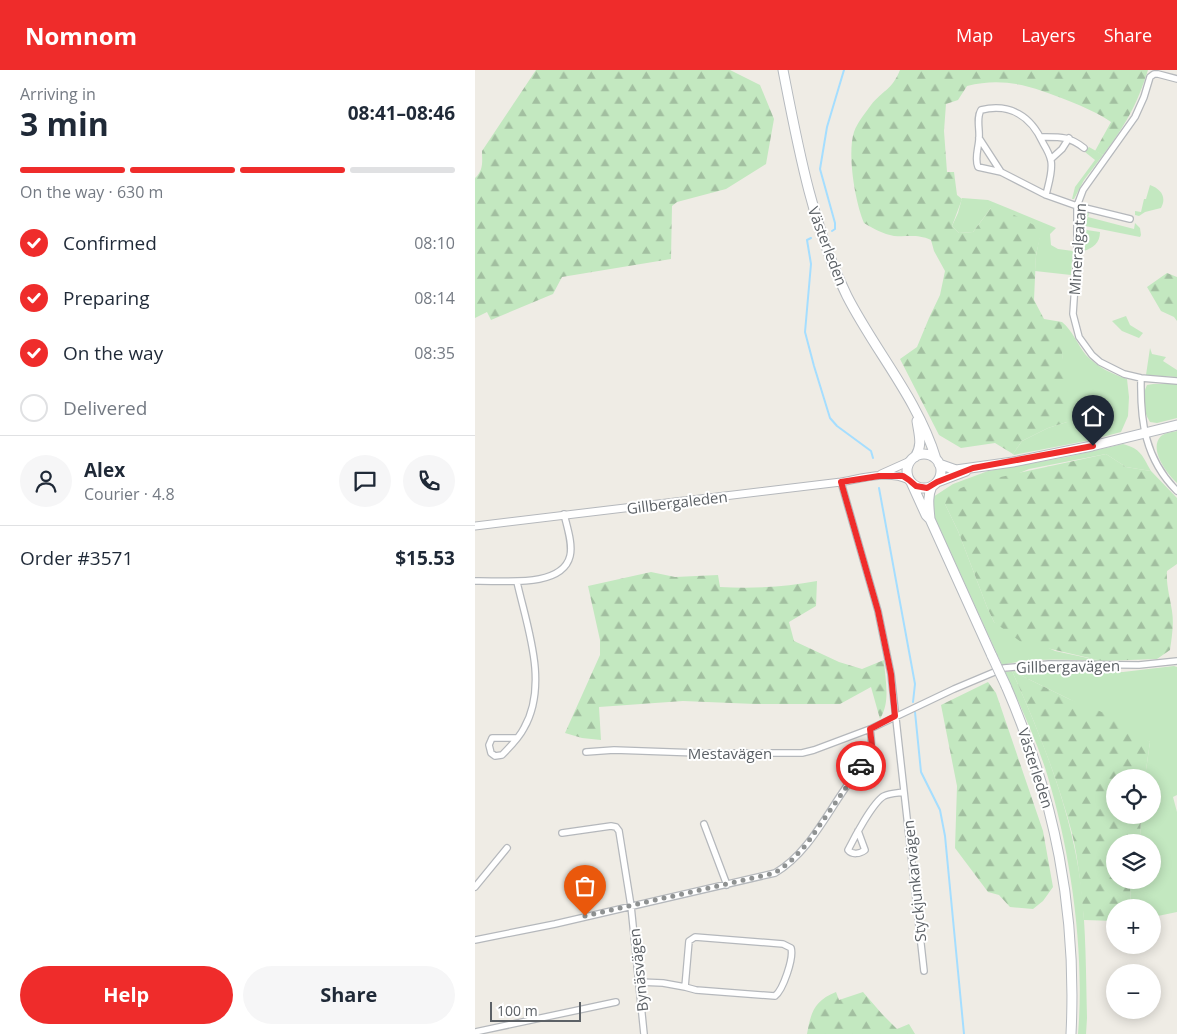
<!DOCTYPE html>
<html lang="en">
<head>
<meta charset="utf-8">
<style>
	body { margin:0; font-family:"Open Sans",sans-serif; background:#f6f6f7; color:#1f2937; height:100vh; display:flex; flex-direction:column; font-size:19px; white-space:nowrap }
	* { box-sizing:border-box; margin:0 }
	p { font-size:16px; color:#747a83 }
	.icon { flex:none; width:28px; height:28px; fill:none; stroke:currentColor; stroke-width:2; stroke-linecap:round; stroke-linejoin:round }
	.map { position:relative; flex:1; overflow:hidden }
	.side { display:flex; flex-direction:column; background:#fff; width:475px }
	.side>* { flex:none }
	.controls { position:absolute; left:631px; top:699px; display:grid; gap:10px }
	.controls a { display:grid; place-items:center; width:55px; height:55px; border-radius:50%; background:#fff; box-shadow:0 2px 12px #0003; font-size:25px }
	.scale { position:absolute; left:15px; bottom:12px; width:91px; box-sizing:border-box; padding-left:5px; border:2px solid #5c6166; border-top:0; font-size:14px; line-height:18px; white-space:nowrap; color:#5c6166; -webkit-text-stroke:4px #fff; paint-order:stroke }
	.pin { position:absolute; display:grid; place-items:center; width:42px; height:42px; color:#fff; margin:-51px -21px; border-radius:50% 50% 50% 0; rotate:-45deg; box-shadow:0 0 5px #0007 }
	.pin .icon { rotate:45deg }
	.courier { position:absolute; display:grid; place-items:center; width:50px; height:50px; margin:-25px; border:4px solid #ef2c2b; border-radius:50%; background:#fff; color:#222; box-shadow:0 1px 6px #0007 }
	.overview em { font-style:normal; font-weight:700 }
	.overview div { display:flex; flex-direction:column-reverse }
	.overview { display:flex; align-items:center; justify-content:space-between; height:85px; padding:0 20px }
	h1 { font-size:32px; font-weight:700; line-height:38px }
	.bar { display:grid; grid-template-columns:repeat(4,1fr); gap:8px 5px; align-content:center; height:60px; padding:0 20px }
	.bar i { height:6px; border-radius:4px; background:#e0e1e3 }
	.bar .current { background:#ef2c2b }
	.bar p { grid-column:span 4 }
	.line { display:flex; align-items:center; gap:12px; padding:0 20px; border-top:1px solid #e0e1e3 }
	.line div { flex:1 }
	.round { display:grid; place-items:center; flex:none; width:52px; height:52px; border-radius:26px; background:#f6f6f7 }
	ol { padding:0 20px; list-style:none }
	li { display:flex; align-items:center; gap:15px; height:55px }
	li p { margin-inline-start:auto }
	li .icon { padding:5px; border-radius:50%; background:#ef2c2b; color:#fff; stroke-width:4 }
	li:last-child { color:#747a83 }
	li i { width:28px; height:28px; border:2px solid #e0e1e3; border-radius:50% }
	.action { display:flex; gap:10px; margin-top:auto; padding:10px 20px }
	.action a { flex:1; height:58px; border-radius:30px; background:#ef2c2b; color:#fff; font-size:20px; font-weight:700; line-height:58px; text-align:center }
	.action a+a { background:#f6f6f7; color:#1f2937 }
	header { display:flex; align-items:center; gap:30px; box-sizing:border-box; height:70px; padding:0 25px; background:#ef2c2b; color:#fff }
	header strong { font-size:24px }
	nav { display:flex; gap:28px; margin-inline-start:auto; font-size:18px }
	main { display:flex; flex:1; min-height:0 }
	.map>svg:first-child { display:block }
	.green { fill:#c3e8c0 }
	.forest { fill:url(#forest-firs) }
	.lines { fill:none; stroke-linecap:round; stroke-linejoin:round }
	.stream { stroke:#a5deff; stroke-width:2 }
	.minor-casing { stroke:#b5b8bc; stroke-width:8 }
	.tertiary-casing { stroke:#b5b8bc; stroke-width:9 }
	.secondary-casing { stroke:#b6babf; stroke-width:11 }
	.minor { stroke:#fff; stroke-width:5.5 }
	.tertiary { stroke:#fff; stroke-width:7 }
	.secondary { stroke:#fff; stroke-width:9 }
	.secondary-bridge-casing { stroke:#b6babf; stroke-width:11; stroke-linecap:butt }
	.secondary-bridge { stroke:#fff; stroke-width:9 }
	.done { stroke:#8f9292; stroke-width:5; stroke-dasharray:0 9 }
	.route { stroke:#ef2c2b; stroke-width:6 }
	.labels { text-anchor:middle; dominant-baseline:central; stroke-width:4; stroke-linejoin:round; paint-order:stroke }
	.street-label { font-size:15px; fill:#5c6166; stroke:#fff }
</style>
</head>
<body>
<header>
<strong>Nomnom</strong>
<nav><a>Map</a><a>Layers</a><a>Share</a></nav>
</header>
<main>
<section class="side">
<div class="overview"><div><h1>3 min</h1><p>Arriving in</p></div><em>08:41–08:46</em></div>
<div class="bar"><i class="current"></i><i class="current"></i><i class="current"></i><i></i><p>On the way · 630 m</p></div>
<ol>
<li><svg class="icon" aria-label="check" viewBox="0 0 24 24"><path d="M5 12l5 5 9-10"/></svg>Confirmed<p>08:10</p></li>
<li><svg class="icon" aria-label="check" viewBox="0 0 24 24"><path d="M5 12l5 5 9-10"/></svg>Preparing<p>08:14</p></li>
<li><svg class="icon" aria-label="check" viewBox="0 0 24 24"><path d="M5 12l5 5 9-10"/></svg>On the way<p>08:35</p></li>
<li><i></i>Delivered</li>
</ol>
<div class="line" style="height:90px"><a class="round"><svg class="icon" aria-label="person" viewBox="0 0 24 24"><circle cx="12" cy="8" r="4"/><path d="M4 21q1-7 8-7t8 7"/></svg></a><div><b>Alex</b><p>Courier · 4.8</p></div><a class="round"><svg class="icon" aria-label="chat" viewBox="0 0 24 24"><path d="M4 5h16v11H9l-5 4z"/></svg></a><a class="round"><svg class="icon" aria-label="phone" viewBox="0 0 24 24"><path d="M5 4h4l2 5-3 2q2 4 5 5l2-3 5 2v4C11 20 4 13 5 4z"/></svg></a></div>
<div class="line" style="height:65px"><div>Order #3571</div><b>$15.53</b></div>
<div class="action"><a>Help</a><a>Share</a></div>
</section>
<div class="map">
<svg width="702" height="964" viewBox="0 0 702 964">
	<defs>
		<pattern id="forest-firs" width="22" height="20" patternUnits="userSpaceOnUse" patternTransform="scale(1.25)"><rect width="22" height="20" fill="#c3e8c0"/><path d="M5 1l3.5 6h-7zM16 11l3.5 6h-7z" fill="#a2bfa0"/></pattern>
	</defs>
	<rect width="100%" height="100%" fill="#efece5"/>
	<path class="green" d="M 614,77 L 628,85 L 609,110 L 599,129 L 597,129 L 600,117 L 620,90 L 610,82 Z
		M 675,115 C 686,119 692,127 686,138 L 670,142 L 664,146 L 660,145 L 660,141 L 666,142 L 669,129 L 671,129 Z
		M 487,128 L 513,130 L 581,158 L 575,164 L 576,175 L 583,179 L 598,181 L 596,205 L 560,201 L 561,186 L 566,159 L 516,138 L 498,162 L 484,163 L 477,156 L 483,143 Z
		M 609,141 L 614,143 L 613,147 L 659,159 L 660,153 L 665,158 L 666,165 L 665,167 L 605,155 L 606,142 Z
		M 605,159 L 625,162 C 625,173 618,178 609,181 L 606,178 Z
		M 651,246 L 655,255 L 668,263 L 664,268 L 647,261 L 637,251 Z
		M 587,252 C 598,261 602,274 611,285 C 622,297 637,304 652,309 L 654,327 L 653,346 L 646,362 L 616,370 L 539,385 L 538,384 L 547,371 L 573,358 L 592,352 L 587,283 Z
		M 675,278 L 677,284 L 691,287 L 688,291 L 702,300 L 702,307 L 671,305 Z
		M 678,314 L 702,314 L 702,348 L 682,353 L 675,352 C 668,341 666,327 672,315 Z
		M 702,361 L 702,413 C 692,404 673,379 686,366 C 690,363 697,362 702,361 Z
		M 648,374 C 666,379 667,385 676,401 L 651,397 L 631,384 L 554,399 L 470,434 L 483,461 L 512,537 L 519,552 L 580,581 L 627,591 C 594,590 559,587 527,595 L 460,448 L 455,429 L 478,414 L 513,401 L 592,387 Z
		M 699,596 L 702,597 L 702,725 L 698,727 L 702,742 L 702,842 L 678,847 L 678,838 L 656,837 L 655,816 L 656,810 L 678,810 L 678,772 L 665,772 L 666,745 L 678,745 L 678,708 L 670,707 L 675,672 L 594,629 L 537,601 C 568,670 596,740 606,815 C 611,859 611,904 612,948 L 611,964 L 603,964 C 610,882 596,783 572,704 C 561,669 545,635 530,602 L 537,601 L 648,602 Z"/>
	<path class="forest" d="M 61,0 L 255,0 L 285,15 L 299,49 L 291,94 L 251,119 L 202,132 L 197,136 L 196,189 L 87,207 L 78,224 L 16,250 L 12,242 L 0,248 L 0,108 C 9,100 7,91 7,81 Z
		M 425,0 L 673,0 C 662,35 650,56 628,85 L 620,81 L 636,52 C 623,43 609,37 594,31 C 559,17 530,6 492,16 L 483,30 L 471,34 L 469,61 L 472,102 L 479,102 L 482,125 L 487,129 L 477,156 L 484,163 L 498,162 L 516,138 L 525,138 L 567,159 L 561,185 L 559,230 L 569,249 L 587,252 L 587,283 L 593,323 L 592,352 L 573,358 L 547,371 L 538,384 L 520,373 L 486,378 L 464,365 L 425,289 L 442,277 L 454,248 L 465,225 L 470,201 L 459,181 L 456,170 C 442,164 434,167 419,166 C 408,164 399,159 389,153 C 380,132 372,84 379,62 C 382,53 391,42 396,35 C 408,20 417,20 425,0 Z
		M 692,203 L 702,207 L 702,251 L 699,247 L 686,241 L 672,217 Z
		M 631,384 L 651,397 L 676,401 L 702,428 L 702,494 L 692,501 C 691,515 695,527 697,541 C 699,554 697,566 695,580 L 682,589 L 627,591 L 546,572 L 519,552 L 512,537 L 483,461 L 470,434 L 474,423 L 498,413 Z
		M 176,502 L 200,507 L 243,505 L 245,517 C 278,519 309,517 342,511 L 341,536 L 314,552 L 319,571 L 364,592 L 387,599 L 409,590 C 410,610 416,631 405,649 L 396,617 L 365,634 L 280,634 L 208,631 L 124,637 L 126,670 L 107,668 L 90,663 L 125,585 L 125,570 L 113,516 Z
		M 537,601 L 594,629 L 642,648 L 675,672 L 670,707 L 640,708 L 640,745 L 666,745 L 665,772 L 640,772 L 640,810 L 656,810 L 655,816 L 656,837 L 640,838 L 640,851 L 609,850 C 606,821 604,792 597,763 C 582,707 561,654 537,601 Z
		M 513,612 L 521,623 L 568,761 L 578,817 L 568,831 L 558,839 L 535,837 L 524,825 L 513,822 L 480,778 L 482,716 L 466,635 Z
		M 361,922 L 364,930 L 388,922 L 407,944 L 422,959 L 434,954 L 440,964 L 332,964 C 336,942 339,931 361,922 Z"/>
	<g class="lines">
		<path class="stream" d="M 357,161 L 360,159 L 360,153 L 345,99 L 352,57 L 369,0
			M 336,168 L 332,170 L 336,194 L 330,262 L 339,296 L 355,348 L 362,356 L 396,381 L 398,388
			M 404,418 L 440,614 L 438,632
			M 440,642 L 446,702 L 465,740 L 470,766 L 489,964"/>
		<defs>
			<path id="minor" d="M 702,9 L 683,4 L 679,4 L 675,7 L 669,27 L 660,47 L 608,120 L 602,136 L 602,184 L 598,244 L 604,267 L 617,285 L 625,292 L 649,304 L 666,308 L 702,311
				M 566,67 C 585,67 594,66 609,78
				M 504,68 L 526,102
				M 576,89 L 587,79 L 594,68
				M 571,125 C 573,115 578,102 576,91 C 575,85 571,78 568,73 C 556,46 535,33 506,40 C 501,48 505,59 504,68 C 504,77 499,88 503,97 L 526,102 L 571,125 L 602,136 L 655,149
				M 666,308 C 665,351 670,389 702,421
				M 366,412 L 403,541 L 416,604 L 449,901
				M 0,511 C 25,510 87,519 95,486 C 98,474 92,457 89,444
				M 42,668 L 17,668 L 14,675 L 16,683 L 20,686 L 27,685 C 35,677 44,668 49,658 C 74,614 52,557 42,512
				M 111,682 L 139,680 L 223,683 L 327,683 L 339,680 L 395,659 L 479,619 L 529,598 L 574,594 L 664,595 L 702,591
				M 229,754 L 252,815
				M 383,761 L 390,780 C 385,784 377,785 373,780 C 379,768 398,732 409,726 C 415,723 423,723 429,722
				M 87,763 L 136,756 L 141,757 L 144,761 L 156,836 L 169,964
				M 0,817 L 32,778
				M 0,870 L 80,854 L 300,803 C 331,785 349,749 369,720 C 377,708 388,695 395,682 C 398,675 396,667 395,659
				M 164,912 L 188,913 L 210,917 L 214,871 L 220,867 L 308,874 L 316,878 C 319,888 308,920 300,926 L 221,920 L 210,917
				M 0,962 L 141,932"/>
			<path id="tertiary" d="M 406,404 L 435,391
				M 0,456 L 366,412 C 388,408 414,400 434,410"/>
			<path id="secondary" d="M 308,0 C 323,77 337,155 372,226 C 400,281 443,329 461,389
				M432 401a17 17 0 1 1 34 0a17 17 0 1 1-34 0Z
				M 440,387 C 448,375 444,365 442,351
				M 464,394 L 481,400 L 538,392 L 617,376 L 702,355
				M 436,412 L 451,445 L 455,449 L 517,586
				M 462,412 L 491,401
				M 455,449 C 454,437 452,427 457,416
				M 531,616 C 580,729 602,841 596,964"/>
		</defs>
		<use href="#minor" class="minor-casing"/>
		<use href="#tertiary" class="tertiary-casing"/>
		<use href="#secondary" class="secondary-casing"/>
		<use href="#minor" class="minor"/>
		<use href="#tertiary" class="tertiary"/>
		<use href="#secondary" class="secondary"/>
		<defs>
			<path id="secondary-bridge" d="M 517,586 L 531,616"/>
		</defs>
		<use href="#secondary-bridge" class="secondary-bridge-casing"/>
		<use href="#secondary-bridge" class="secondary-bridge"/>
	</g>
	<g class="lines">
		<path class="done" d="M 110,846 L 300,803 L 315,792 L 331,775 L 386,696"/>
		<path class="route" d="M 386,696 L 397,676 L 395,659 L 420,646 L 416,604 L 403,541 L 366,412 L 404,406 L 428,406 L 434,410 L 441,416 L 452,418 L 462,412 L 498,398 L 618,376"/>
	</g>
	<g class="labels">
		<g class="street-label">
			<text transform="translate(353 176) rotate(69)">Västerleden</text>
			<text transform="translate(602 179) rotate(-86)">Mineralgatan</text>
			<text transform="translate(202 432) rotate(-7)">Gillbergaleden</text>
			<text transform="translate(593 596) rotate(-1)">Gillbergavägen</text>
			<text x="255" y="683">Mestavägen</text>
			<text transform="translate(561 698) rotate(72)">Västerleden</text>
			<text transform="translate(439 811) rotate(-96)">Styckjunkarvägen</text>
			<text transform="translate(163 900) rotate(-96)">Bynäsvägen</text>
		</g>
	</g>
</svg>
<div class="controls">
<a><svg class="icon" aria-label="locate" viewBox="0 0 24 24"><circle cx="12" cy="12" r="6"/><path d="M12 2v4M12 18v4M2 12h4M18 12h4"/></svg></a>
<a><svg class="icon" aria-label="layers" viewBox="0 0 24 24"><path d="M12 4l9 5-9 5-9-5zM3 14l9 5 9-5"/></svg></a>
<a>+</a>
<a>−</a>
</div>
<div class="scale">100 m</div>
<div class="pin" style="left:110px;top:846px;background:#ea580c"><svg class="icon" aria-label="bag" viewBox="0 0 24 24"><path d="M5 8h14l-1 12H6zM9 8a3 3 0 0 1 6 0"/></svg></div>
<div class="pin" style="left:618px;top:376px;background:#1f2937"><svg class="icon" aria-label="home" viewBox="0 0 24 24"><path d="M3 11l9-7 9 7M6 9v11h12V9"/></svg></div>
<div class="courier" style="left:386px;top:696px"><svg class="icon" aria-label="car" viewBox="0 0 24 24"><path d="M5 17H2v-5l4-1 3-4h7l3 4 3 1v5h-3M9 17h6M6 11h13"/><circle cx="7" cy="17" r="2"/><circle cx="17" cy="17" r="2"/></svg></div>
</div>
</main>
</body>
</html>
